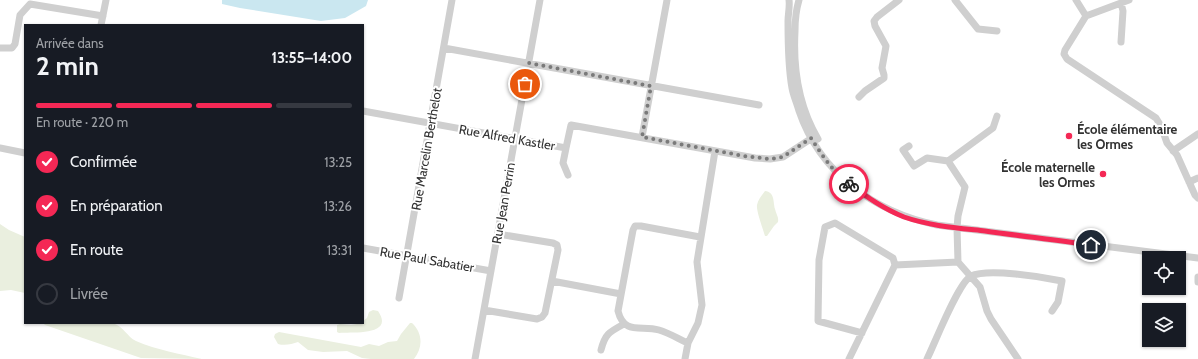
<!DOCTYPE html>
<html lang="fr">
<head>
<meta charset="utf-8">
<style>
	body { margin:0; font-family:Cabin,sans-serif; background:#242831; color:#f1f3f6; height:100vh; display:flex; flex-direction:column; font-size:15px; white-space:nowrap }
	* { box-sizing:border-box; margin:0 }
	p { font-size:13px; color:#9ea1a6 }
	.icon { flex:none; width:22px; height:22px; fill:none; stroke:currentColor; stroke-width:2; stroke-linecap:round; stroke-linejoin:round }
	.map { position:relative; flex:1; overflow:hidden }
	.details { position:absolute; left:24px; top:24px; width:340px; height:300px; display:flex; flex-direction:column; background:#171b24; border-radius:0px; box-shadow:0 1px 3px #0004 }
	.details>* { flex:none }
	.buttons { position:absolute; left:1142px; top:251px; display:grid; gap:8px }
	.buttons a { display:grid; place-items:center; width:44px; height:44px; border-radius:0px; background:#171b24; box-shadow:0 1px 3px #0004; font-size:20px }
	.pin { position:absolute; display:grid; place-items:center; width:34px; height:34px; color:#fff; margin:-17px; border:2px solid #fff; border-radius:50%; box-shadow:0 1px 4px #0007 }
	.courier { position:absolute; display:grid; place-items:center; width:40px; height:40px; margin:-20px; border:3px solid #f42855; border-radius:50%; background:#fff; color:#222; box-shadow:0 1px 5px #0007 }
	.summary em { font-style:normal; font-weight:700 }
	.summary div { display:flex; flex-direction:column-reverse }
	.summary { display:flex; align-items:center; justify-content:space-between; height:68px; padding:0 12px }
	h1 { font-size:26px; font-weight:700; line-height:30px }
	.bar { display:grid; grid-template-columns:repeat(4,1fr); gap:6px 4px; align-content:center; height:48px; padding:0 12px }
	.bar i { height:5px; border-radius:3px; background:#363941 }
	.bar .current { background:#f42855 }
	.bar p { grid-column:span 4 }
	ol { padding:0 12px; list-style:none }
	li { display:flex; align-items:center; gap:12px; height:44px }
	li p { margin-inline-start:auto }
	li .icon { padding:4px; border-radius:50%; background:#f42855; color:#fff; stroke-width:4 }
	li:last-child { color:#9ea1a6 }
	li i { width:22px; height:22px; border:2px solid #363941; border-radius:50% }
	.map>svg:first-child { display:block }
	.green { fill:#eaefdf }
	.water { fill:#cae7f0 }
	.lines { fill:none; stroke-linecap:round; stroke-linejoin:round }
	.minor { stroke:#cfcfcf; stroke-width:7 }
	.done { stroke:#7a7a7a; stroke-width:4; stroke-dasharray:0 7.2 }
	.route { stroke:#f42855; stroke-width:5 }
	.poi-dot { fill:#f42855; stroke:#fff; stroke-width:1.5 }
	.labels { text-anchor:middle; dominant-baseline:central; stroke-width:4; stroke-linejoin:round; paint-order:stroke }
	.poi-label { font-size:13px; font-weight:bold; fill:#323232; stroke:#fff; text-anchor:start }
	.street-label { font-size:13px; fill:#323232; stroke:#fff }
</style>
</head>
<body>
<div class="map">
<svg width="1198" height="359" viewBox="0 0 1198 359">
	<rect width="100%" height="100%" fill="#fff"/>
	<path class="green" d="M 765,191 C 775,192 773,202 775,209 C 776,214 779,217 778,222 L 774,226 L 767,236 L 765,236 C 763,229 756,211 757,205 C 758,200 762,195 765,191 Z
		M 0,224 L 9,230 L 25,237 L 25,293 L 11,290 L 0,291 Z
		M 373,310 L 378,311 C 395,336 353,332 339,333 L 337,332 L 337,325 L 340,324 L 351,325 L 363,323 L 363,321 L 367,318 L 369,312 Z
		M 43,323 L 112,323 C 124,326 127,337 136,341 C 157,350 180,354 202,359 L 141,358 L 45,325 Z
		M 410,323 L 412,323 C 423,333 423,348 414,359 L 371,359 L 362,358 L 347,351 L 323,352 L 308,350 L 298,342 C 292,344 285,346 278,344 L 274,337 L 275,334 L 279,332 L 361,347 L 369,344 L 379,346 L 388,342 L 397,341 L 401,334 Z"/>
	<path class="water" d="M 222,0 L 368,0 L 366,6 L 345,18 L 321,21 L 240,8 L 222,4 Z"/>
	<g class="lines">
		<path class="minor" d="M 789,0 C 790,7 788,14 788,21 C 788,43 788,66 792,88 C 793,95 797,103 799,111 C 820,173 874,212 937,225 L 1198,258
			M 799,0 C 796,10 795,20 795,31 C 793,68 799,107 818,139
			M 955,0 L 978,29 L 997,31
			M 1076,0 L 1086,16
			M 1129,0 L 1086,16 L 1065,50 L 1064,54 L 1067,59 L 1156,118 L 1161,126 L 1167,143 L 1177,155 L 1195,195 L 1198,198
			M 101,25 L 106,0
			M 1121,42 L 1123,11 L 1121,3
			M 0,48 L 12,48 L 15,44 L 20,15 L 30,4 L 103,16
			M 444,48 L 759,105
			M 859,97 L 865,91 L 884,78 L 884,75 L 882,68 L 886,46 L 875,26 L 874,21 L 877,17 L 899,0
			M 363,111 L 566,148 L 571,125 L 755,158 L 770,159 L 783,157 L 815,136
			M 642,137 L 667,0
			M 909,146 L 903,150 L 914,166 L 927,158 L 948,161 L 965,187 L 958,216 L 957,228 L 958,262 L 980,287 L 987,311 L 991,319 L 1018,359
			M 0,148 L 25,153
			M 566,148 L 563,163 L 568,175
			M 1173,151 L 1198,134
			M 948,161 L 993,128 L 997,116
			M 1189,182 L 1198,178
			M 363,248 L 491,271
			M 1198,277 L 1198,282
			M 552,281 L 621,294
			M 399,298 L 452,0
			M 484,310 L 537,319 L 542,317 L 545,313 L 558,250 L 557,245 L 553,243 L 498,234
			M 862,333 L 818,321 L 819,260 L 825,227 L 835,223 L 893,258 L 895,265
			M 688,343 C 679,339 669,333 659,330 C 641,325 624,335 618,311 L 633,230 L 635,226 L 641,226 L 700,237
			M 601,350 C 605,334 609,332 624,324
			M 475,359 L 540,0
			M 685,359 L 688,343 L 698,323 L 702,305 L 697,262 L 715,151
			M 849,359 L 895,265 L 958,262
			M 927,359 C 935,343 958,283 971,276 C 988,268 1043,277 1062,281 L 1058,302 L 1052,311"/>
	</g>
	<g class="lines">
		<path class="done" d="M 525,84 L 529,63 L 651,86 L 642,137 L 744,156 L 770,159 L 783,157 L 811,138 C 822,155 833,172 849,184"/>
		<path class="route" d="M 849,184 C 867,197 884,209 904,217 C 930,226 958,228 985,231 C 1021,236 1056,240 1091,245"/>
	</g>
	<g class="poi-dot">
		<circle cx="1069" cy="136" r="4"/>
		<circle cx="1103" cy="174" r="4"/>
	</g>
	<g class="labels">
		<g class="poi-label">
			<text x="1077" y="129">École élémentaire<tspan x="1077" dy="15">les Ormes</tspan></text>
			<text x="1095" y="167" text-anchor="end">École maternelle<tspan x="1095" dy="15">les Ormes</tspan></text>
		</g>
		<g class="street-label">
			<text transform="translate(507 137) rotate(10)">Rue Alfred Kastler</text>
			<text transform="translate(426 149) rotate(-80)">Rue Marcelin Berthelot</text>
			<text transform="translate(503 203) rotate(-80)">Rue Jean Perrin</text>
			<text transform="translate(427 259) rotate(10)">Rue Paul Sabatier</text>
		</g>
	</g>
</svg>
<div class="buttons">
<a><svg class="icon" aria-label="locate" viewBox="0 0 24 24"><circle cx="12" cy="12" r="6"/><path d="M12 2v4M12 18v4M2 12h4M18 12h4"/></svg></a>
<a><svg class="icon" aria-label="layers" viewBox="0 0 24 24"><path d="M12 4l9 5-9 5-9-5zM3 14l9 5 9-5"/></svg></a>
</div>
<div class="pin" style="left:525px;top:84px;background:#ea580c"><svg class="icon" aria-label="bag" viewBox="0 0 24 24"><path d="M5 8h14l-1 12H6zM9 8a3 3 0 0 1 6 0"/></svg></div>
<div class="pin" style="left:1091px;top:245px;background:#1f2937"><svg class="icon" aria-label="home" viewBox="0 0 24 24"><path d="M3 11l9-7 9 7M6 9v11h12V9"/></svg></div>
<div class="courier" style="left:849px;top:184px"><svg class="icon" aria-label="bike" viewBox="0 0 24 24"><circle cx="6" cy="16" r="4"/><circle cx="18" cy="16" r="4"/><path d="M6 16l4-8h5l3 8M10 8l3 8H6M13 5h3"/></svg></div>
<section class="details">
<div class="summary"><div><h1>2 min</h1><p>Arrivée dans</p></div><em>13:55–14:00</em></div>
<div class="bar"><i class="current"></i><i class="current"></i><i class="current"></i><i></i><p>En route · 220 m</p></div>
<ol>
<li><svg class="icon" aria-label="check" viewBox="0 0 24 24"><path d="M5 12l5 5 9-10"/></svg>Confirmée<p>13:25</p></li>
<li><svg class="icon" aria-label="check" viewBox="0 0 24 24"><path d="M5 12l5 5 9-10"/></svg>En préparation<p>13:26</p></li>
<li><svg class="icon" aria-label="check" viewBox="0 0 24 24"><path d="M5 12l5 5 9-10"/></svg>En route<p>13:31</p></li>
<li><i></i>Livrée</li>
</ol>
</section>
</div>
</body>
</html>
